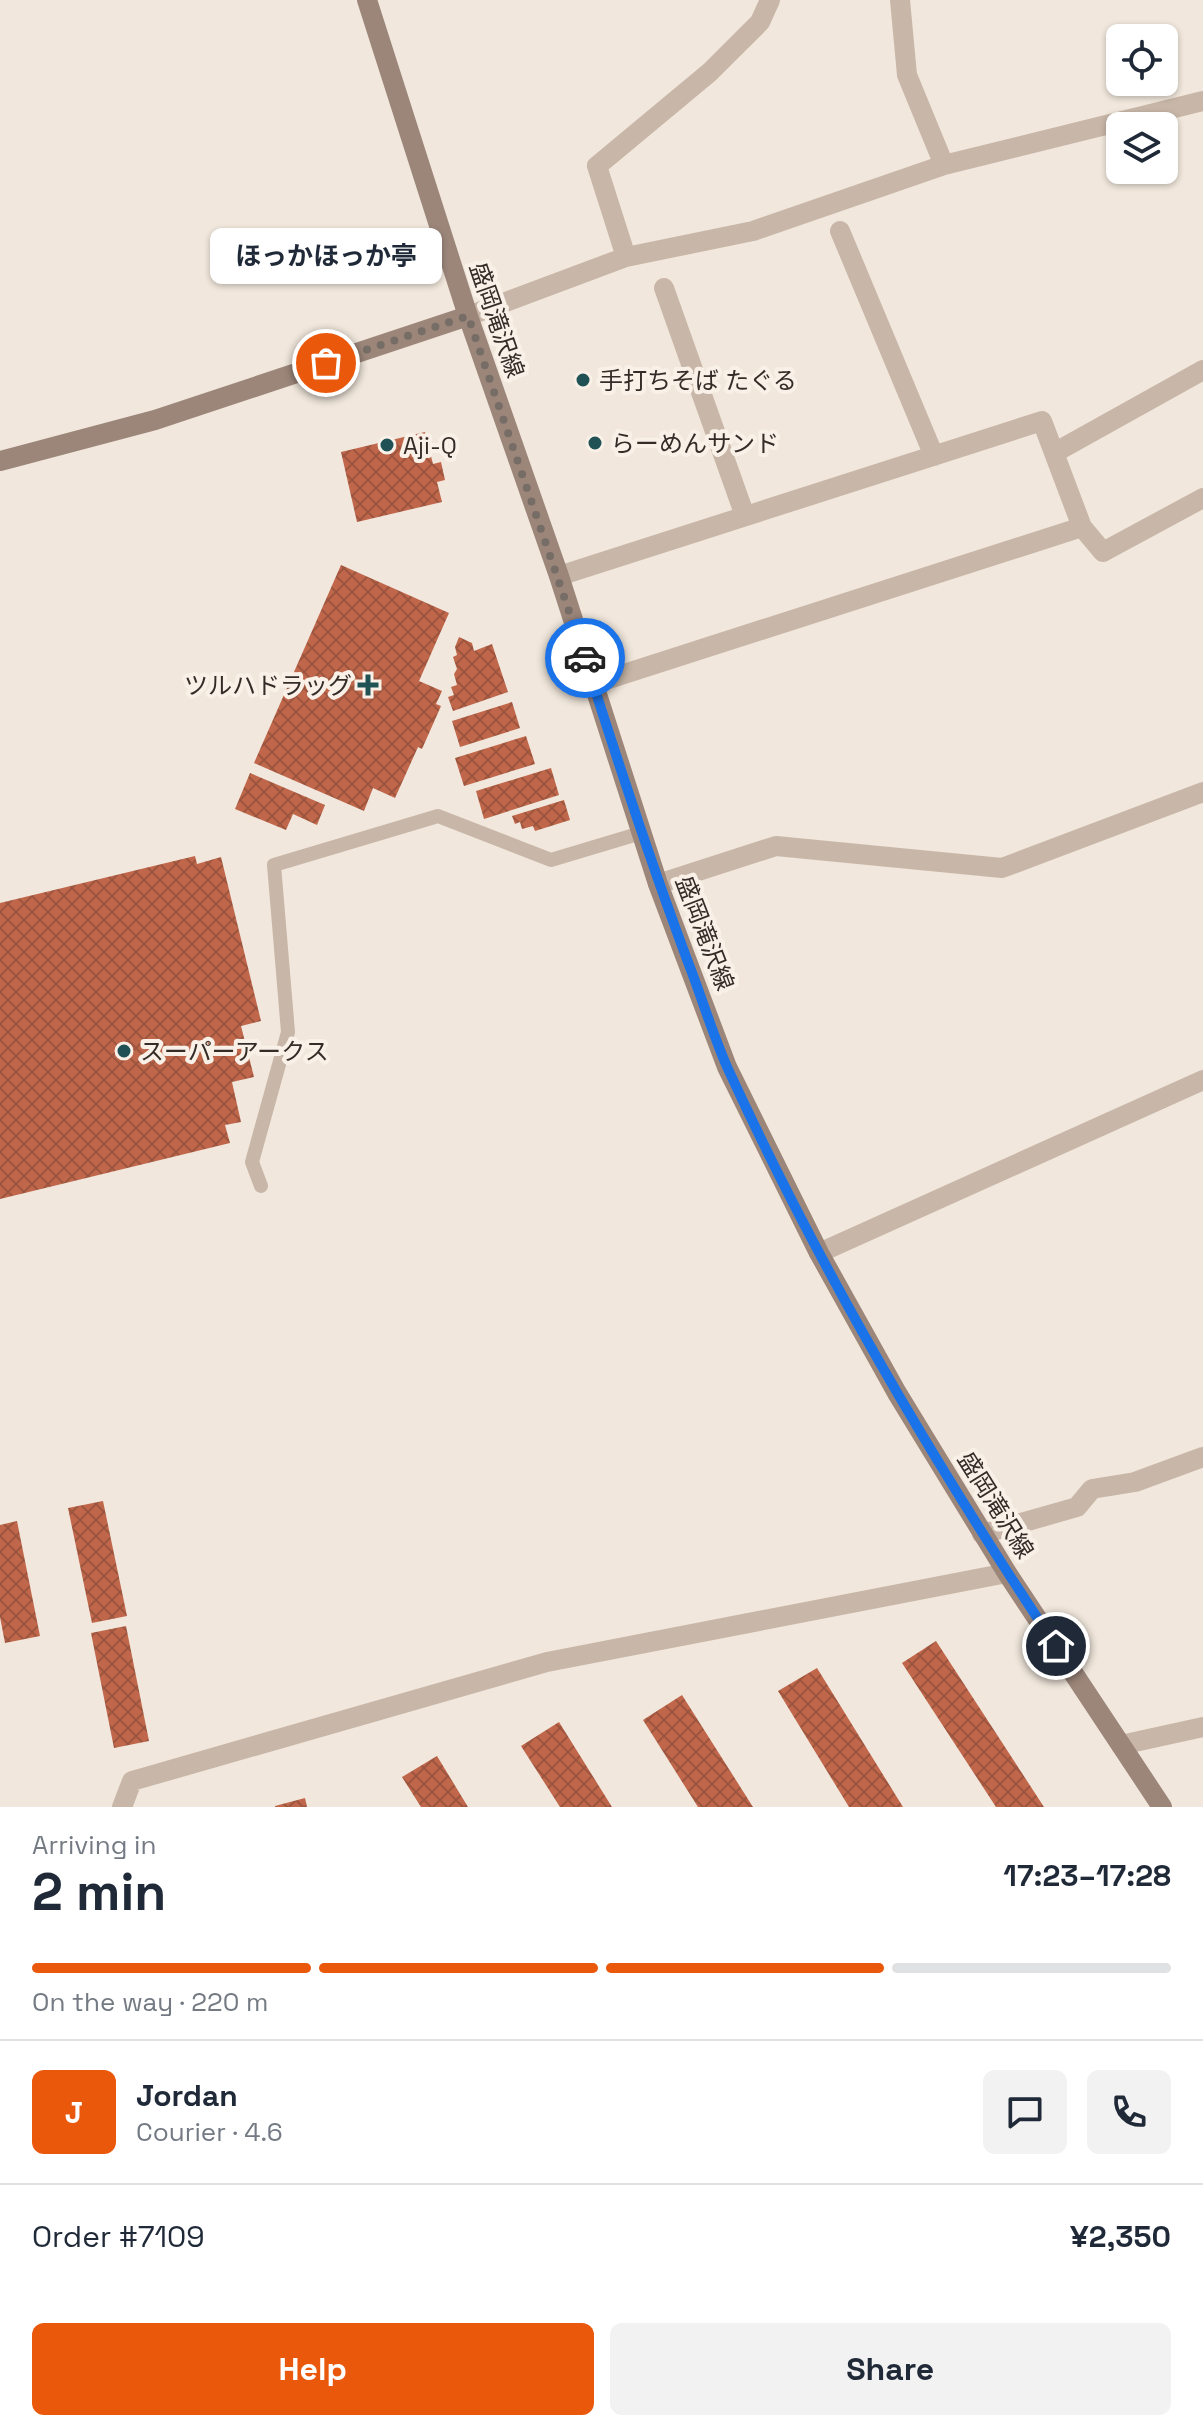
<!DOCTYPE html>
<html lang="en">
<head>
<meta charset="utf-8">
<style>
	body { margin:0; font-family:"Space Grotesk","Noto Sans JP",sans-serif; background:#f2f2f3; color:#1f2937; height:100vh; display:flex; flex-direction:column; font-size:30px; white-space:nowrap }
	* { box-sizing:border-box; margin:0 }
	p { font-size:26px; color:#747a83 }
	.icon { flex:none; width:44px; height:44px; fill:none; stroke:currentColor; stroke-width:2; stroke-linecap:round; stroke-linejoin:round }
	.map { position:relative; height:1807px; overflow:hidden }
	.sheet { display:flex; flex-direction:column; background:#fff; flex:1 }
	.sheet>* { flex:none }
	.tools { position:absolute; left:1106px; top:24px; display:grid; gap:16px }
	.tools a { display:grid; place-items:center; width:72px; height:72px; border-radius:12px; background:#fff; box-shadow:0 2px 6px #0004; font-size:40px }
	.pin { position:absolute; display:grid; place-items:center; width:68px; height:68px; color:#fff; margin:-34px; border:4px solid #fff; border-radius:50%; box-shadow:0 2px 8px #0007 }
	.courier { position:absolute; display:grid; place-items:center; width:80px; height:80px; margin:-40px; border:6px solid #1a73e8; border-radius:50%; background:#fff; color:#222; box-shadow:0 2px 10px #0007 }
	.bubble { position:absolute; height:56px; border-radius:12px; background:#fff; box-shadow:0 2px 6px #0004; font-size:26px; font-weight:700; line-height:56px; text-align:center }
	.headline em { font-style:normal; font-weight:700 }
	.headline div { display:flex; flex-direction:column-reverse }
	.headline { display:flex; align-items:center; justify-content:space-between; height:136px; padding:0 32px }
	h1 { font-size:52px; font-weight:700; line-height:60px }
	.bar { display:grid; grid-template-columns:repeat(4,1fr); gap:12px 8px; align-content:center; height:96px; padding:0 32px }
	.bar i { height:10px; border-radius:6px; background:#e0e1e3 }
	.bar .active { background:#ea580c }
	.bar p { grid-column:span 4 }
	.line { display:flex; align-items:center; gap:20px; padding:0 32px; border-top:2px solid #e0e1e3 }
	.line div { flex:1 }
	.round { display:grid; place-items:center; flex:none; width:84px; height:84px; border-radius:12px; background:#f2f2f3 }
	.cta { display:flex; gap:16px; margin-top:auto; padding:16px 32px }
	.cta a { flex:1; height:92px; border-radius:12px; background:#ea580c; color:#fff; font-size:32px; font-weight:700; line-height:92px; text-align:center }
	.cta a+a { background:#f2f2f3; color:#1f2937 }
	.map>svg:first-child { display:block }
	.building { fill:url(#building-cross-hatch) }
	.lines { fill:none; stroke-linecap:round; stroke-linejoin:round }
	.lane { stroke:#c8b7a8; stroke-width:14 }
	.street { stroke:#c8b7a8; stroke-width:20 }
	.secondary { stroke:#9c867a; stroke-width:20 }
	.done { stroke:#776d67; stroke-width:8; stroke-dasharray:0 14.4 }
	.route { stroke:#1a73e8; stroke-width:10 }
	.poi-dot { fill:#205155; stroke:#f9f1e8; stroke-width:3 }
	.labels { text-anchor:middle; dominant-baseline:central; stroke-width:8; stroke-linejoin:round; paint-order:stroke }
	.street-label { font-size:24px; fill:#352c28; stroke:#f9f1e8 }
	.poi-label { font-size:24px; fill:#352c28; stroke:#f9f1e8; text-anchor:start }
</style>
</head>
<body>
<div class="map">
<svg width="1203" height="1807" viewBox="0 0 1203 1807">
	<defs>
		<pattern id="building-cross-hatch" width="8" height="8" patternUnits="userSpaceOnUse" patternTransform="scale(2)"><rect width="8" height="8" fill="#c0674b"/><path d="M0 0l8 8M0 8l8-8" fill="none" stroke="#9d553e"/></pattern>
	</defs>
	<rect width="100%" height="100%" fill="#f1e7dc"/>
	<path class="building" d="M 425,432 L 433,464 L 441,462 L 445,480 L 437,482 L 442,502 L 357,522 L 341,452 Z
		M 341,565 L 449,613 L 419,681 L 442,691 L 436,704 L 441,706 L 422,749 L 418,747 L 395,798 L 373,788 L 364,811 L 254,763 Z
		M 459,637 L 472,643 L 474,651 L 492,644 L 508,692 L 453,711 L 448,697 L 454,695 L 451,687 L 457,685 L 454,674 L 457,669 L 453,657 L 457,655 L 455,647 Z
		M 512,702 L 520,728 L 460,747 L 452,721 Z
		M 526,736 L 535,764 L 464,786 L 455,758 Z
		M 551,768 L 559,795 L 484,819 L 476,791 Z
		M 250,773 L 325,805 L 317,825 L 293,814 L 286,830 L 235,809 Z
		M 564,800 L 570,820 L 535,831 L 533,826 L 522,829 L 520,822 L 515,824 L 512,816 Z
		M 195,856 L 197,864 L 221,857 L 261,1021 L 241,1026 L 254,1077 L 232,1082 L 241,1122 L 225,1125 L 230,1143 L 0,1199 L 0,903 Z
		M 103,1501 L 127,1616 L 92,1623 L 68,1508 Z
		M 17,1521 L 40,1636 L 5,1643 L 0,1617 L 0,1525 Z
		M 126,1626 L 149,1741 L 114,1748 L 91,1633 Z
		M 936,1641 L 1044,1807 L 996,1807 L 902,1663 Z
		M 817,1668 L 903,1807 L 849,1807 L 778,1691 Z
		M 682,1695 L 753,1807 L 698,1807 L 643,1720 Z
		M 559,1722 L 612,1807 L 560,1807 L 521,1746 Z
		M 437,1756 L 468,1807 L 421,1807 L 402,1777 Z
		M 305,1798 L 307,1807 L 275,1807 L 275,1806 Z"/>
	<g class="lines">
		<path class="lane" d="M 261,1186 L 252,1162 L 288,1032 L 274,865 L 438,816 L 551,860 L 641,833"/>
		<path class="street" d="M 900,0 L 907,75 L 944,165
			M 840,231 L 934,456
			M 626,257 L 597,166 L 710,72 L 760,22 L 770,0
			M 664,288 L 745,516
			M 468,316 L 626,257 L 753,231 L 944,165 L 1203,101
			M 1054,453 L 1203,370
			M 559,576 L 1042,421 L 1082,527 L 1103,552 L 1203,498
			M 593,684 L 1082,527
			M 658,884 L 776,846 L 1002,868 L 1203,792
			M 819,1253 L 1203,1080
			M 982,1534 L 1077,1507 L 1092,1489 L 1135,1482 L 1203,1457
			M 1121,1745 L 1203,1727
			M 122,1807 L 132,1781 L 547,1662 L 1007,1573"/>
		<path class="secondary" d="M 367,0 L 468,316 L 559,576 L 658,884 L 727,1067 L 819,1253 L 897,1393 L 1007,1573 L 1162,1807
			M 0,461 L 155,420 L 468,316"/>
	</g>
	<g class="lines">
		<path class="done" d="M 326,363 L 468,316 L 585,658"/>
		<path class="route" d="M 585,658 C 619,766 654,873 694,978 C 705,1008 715,1040 728,1069 C 820,1270 933,1462 1056,1646"/>
	</g>
	<g class="poi-dot">
		<circle cx="583" cy="380" r="8"/>
		<circle cx="595" cy="443" r="8"/>
		<circle cx="387" cy="445" r="8"/>
		<path d="M364 673h8v8h8v8h-8v8h-8v-8h-8v-8h8z"/>
		<circle cx="124" cy="1051" r="8"/>
	</g>
	<g class="labels">
		<g class="street-label">
			<text transform="translate(497 320) rotate(71)">盛岡滝沢線</text>
			<text transform="translate(705 933) rotate(69)">盛岡滝沢線</text>
			<text transform="translate(996 1505) rotate(58)">盛岡滝沢線</text>
		</g>
		<g class="poi-label">
			<text x="599" y="380">手打ちそば たぐる</text>
			<text x="611" y="443">らーめんサンド</text>
			<text x="403" y="445">Aji-Q</text>
			<text x="352" y="685" text-anchor="end">ツルハドラッグ</text>
			<text x="140" y="1051">スーパーアークス</text>
		</g>
	</g>
</svg>
<div class="tools">
<a><svg class="icon" aria-label="locate" viewBox="0 0 24 24"><circle cx="12" cy="12" r="6"/><path d="M12 2v4M12 18v4M2 12h4M18 12h4"/></svg></a>
<a><svg class="icon" aria-label="layers" viewBox="0 0 24 24"><path d="M12 4l9 5-9 5-9-5zM3 14l9 5 9-5"/></svg></a>
</div>
<div class="pin" style="left:326px;top:363px;background:#ea580c"><svg class="icon" aria-label="bag" viewBox="0 0 24 24"><path d="M5 8h14l-1 12H6zM9 8a3 3 0 0 1 6 0"/></svg></div>
<div class="pin" style="left:1056px;top:1646px;background:#1f2937"><svg class="icon" aria-label="home" viewBox="0 0 24 24"><path d="M3 11l9-7 9 7M6 9v11h12V9"/></svg></div>
<div class="courier" style="left:585px;top:658px"><svg class="icon" aria-label="car" viewBox="0 0 24 24"><path d="M5 17H2v-5l4-1 3-4h7l3 4 3 1v5h-3M9 17h6M6 11h13"/><circle cx="7" cy="17" r="2"/><circle cx="17" cy="17" r="2"/></svg></div>
<div class="bubble" style="left:210px;top:228px;width:232px">ほっかほっか亭</div>
</div>
<section class="sheet">
<div class="headline"><div><h1>2 min</h1><p>Arriving in</p></div><em>17:23–17:28</em></div>
<div class="bar"><i class="active"></i><i class="active"></i><i class="active"></i><i></i><p>On the way · 220 m</p></div>
<div class="line" style="height:144px"><b class="round" style="background:#ea580c;color:#fff">J</b><div><b>Jordan</b><p>Courier · 4.6</p></div><a class="round"><svg class="icon" aria-label="chat" viewBox="0 0 24 24"><path d="M4 5h16v11H9l-5 4z"/></svg></a><a class="round"><svg class="icon" aria-label="phone" viewBox="0 0 24 24"><path d="M5 4h4l2 5-3 2q2 4 5 5l2-3 5 2v4C11 20 4 13 5 4z"/></svg></a></div>
<div class="line" style="height:104px"><div>Order #7109</div><b>¥2,350</b></div>
<div class="cta"><a>Help</a><a>Share</a></div>
</section>
</body>
</html>
